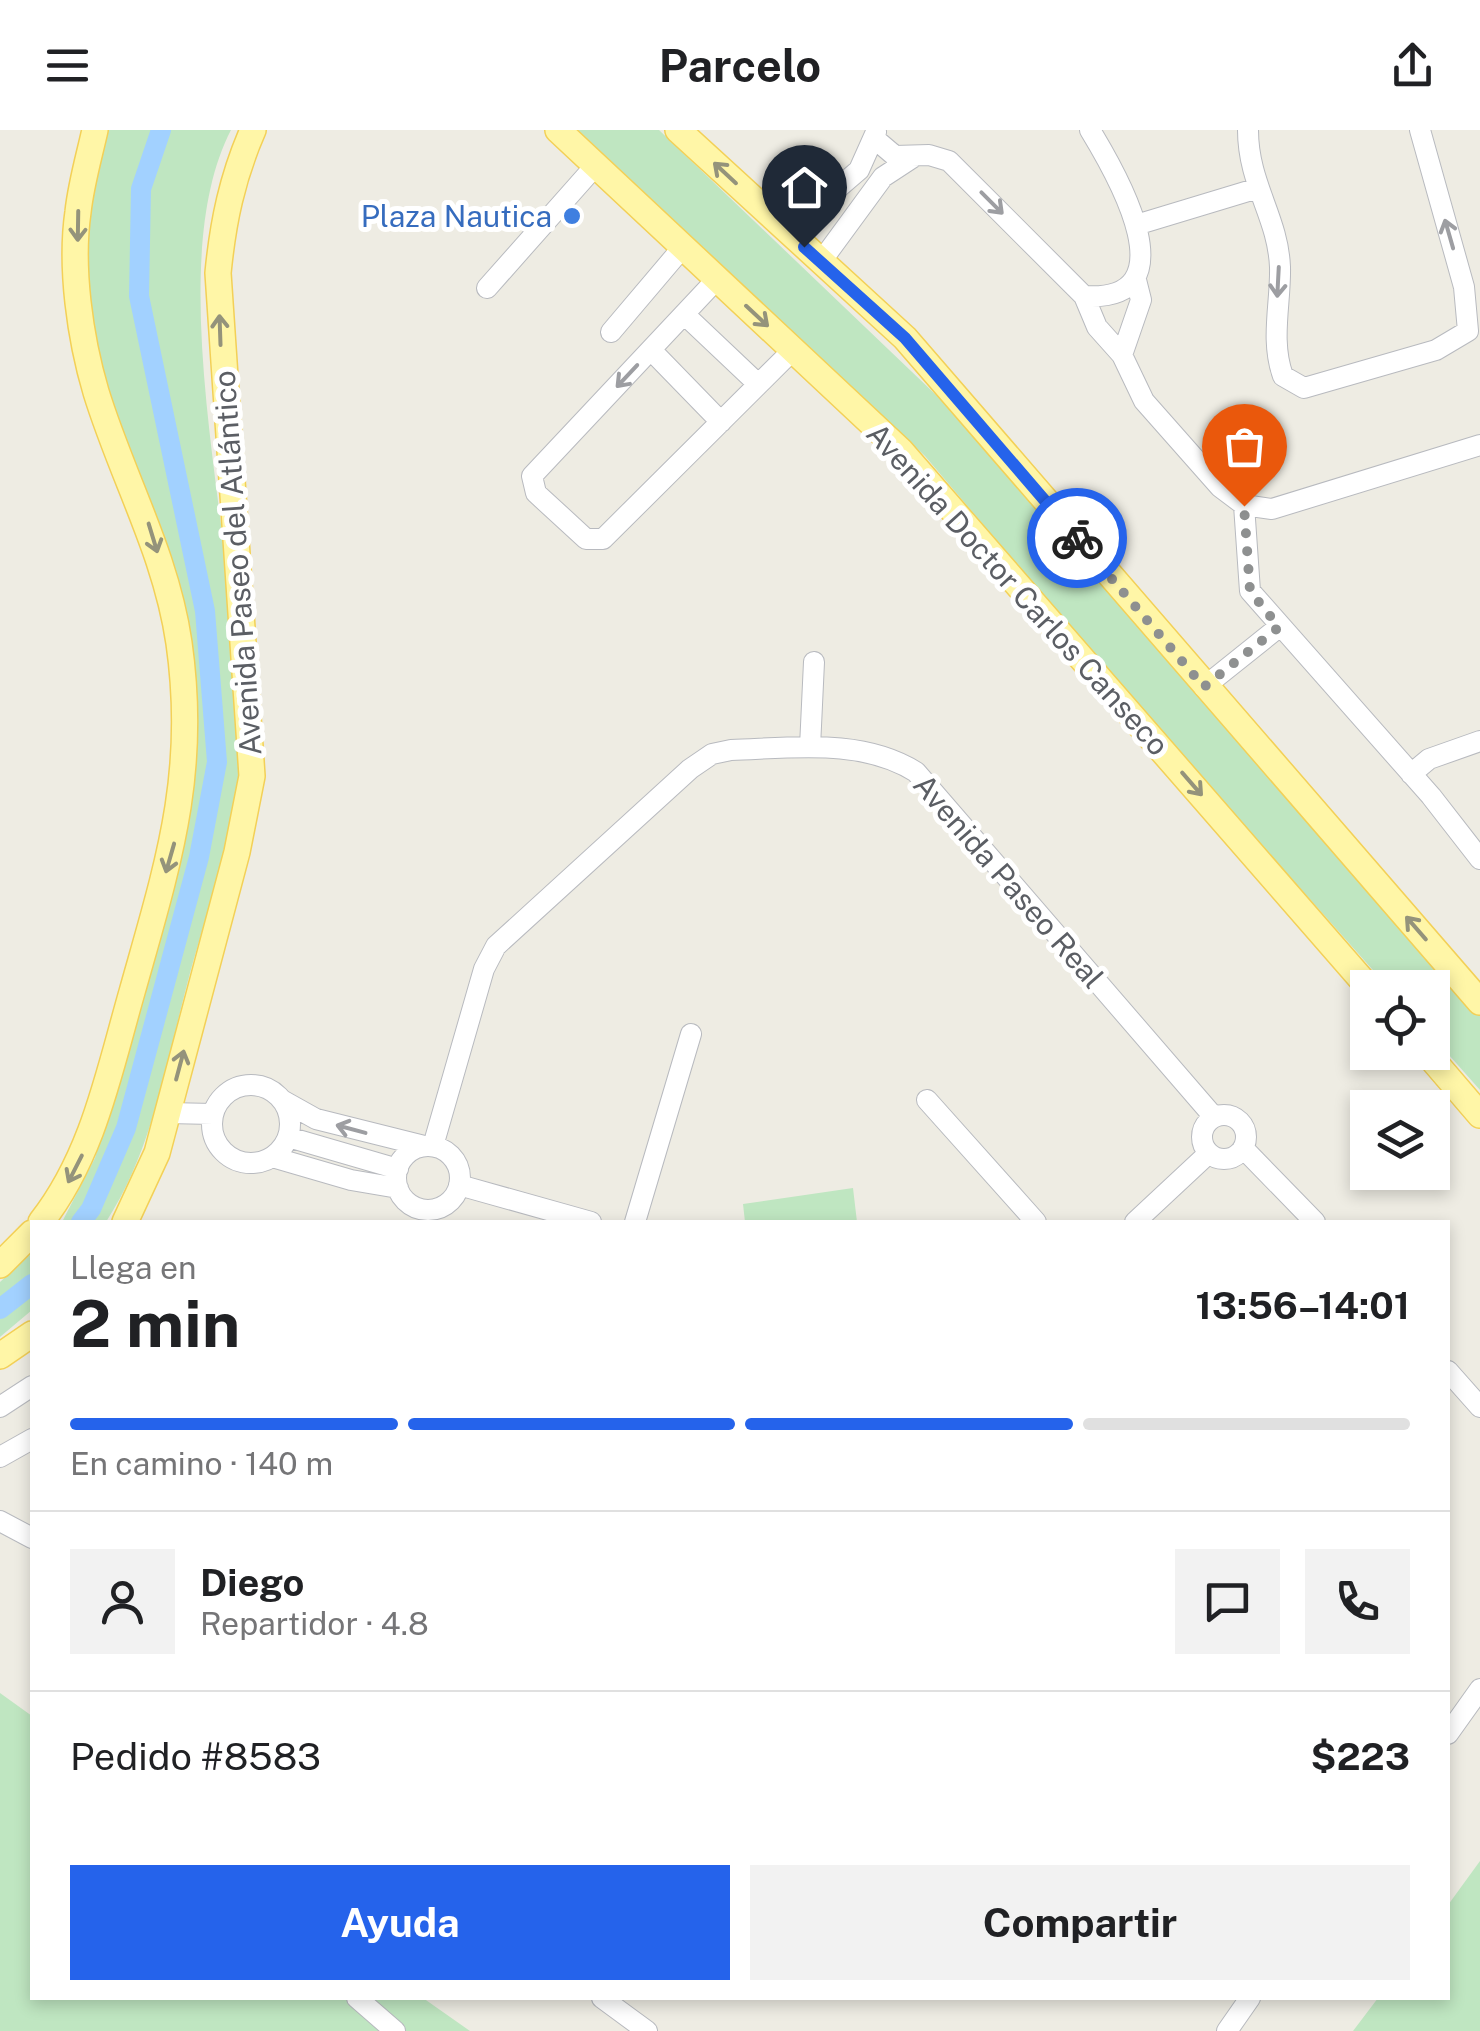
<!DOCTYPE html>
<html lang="es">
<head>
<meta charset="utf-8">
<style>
	body { margin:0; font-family:"Public Sans",sans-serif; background:#f2f2f2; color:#202124; height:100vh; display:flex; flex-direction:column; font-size:38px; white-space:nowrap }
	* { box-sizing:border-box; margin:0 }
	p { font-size:32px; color:#757577 }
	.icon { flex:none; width:55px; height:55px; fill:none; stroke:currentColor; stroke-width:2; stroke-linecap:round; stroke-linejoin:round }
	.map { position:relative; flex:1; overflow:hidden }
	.sheet { position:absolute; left:30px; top:1090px; width:1420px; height:780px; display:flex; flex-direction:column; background:#fff; border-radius:0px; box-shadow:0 5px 15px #0003 }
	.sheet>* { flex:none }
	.fabs { position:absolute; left:1350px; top:840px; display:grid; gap:20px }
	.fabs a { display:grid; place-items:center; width:100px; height:100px; border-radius:0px; background:#fff; box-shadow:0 5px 15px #0003; font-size:50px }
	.pin { position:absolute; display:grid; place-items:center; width:85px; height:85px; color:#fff; margin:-102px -42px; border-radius:50% 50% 50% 0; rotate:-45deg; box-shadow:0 0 10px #0007 }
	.pin .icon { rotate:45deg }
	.courier { position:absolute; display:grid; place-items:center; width:100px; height:100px; margin:-50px; border:8px solid #2563eb; border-radius:50%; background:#fff; color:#222; box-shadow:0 2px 12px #0007 }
	.head em { font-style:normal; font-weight:700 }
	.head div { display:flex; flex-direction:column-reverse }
	.head { display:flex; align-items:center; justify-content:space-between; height:170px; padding:0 40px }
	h1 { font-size:65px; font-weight:700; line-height:75px }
	.bar { display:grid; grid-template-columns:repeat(4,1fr); gap:15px 10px; align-content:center; height:120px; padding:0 40px }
	.bar i { height:12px; border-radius:8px; background:#e0e0e0 }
	.bar .current { background:#2563eb }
	.bar p { grid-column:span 4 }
	.line { display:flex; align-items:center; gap:25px; padding:0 40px; border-top:2px solid #e0e0e0 }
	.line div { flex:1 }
	.round { display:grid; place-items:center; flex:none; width:105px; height:105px; border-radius:0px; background:#f2f2f2 }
	.primary-button { display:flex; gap:20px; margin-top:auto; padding:20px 40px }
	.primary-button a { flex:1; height:115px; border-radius:0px; background:#2563eb; color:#fff; font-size:40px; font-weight:700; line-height:115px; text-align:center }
	.primary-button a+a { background:#f2f2f2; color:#202124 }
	header { display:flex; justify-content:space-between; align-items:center; height:130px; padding:0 40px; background:#fff; font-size:45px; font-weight:700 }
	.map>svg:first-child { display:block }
	.green { fill:#bfe6c1 }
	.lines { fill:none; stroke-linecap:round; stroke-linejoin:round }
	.canal { stroke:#a2d1ff; stroke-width:20 }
	.minor-casing { stroke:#b8babf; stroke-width:22 }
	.major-casing { stroke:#f3d057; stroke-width:28 }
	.minor { stroke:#fff; stroke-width:20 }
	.major { stroke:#fff6a7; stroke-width:25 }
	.oneway { stroke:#94937b }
	.oneway2 { stroke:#9d9ea2 }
	.done { stroke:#8e9090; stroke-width:10; stroke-dasharray:0 18 }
	.route { stroke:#2563eb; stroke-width:12 }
	.shop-dot { fill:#3f7fe0; stroke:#fff; stroke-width:4 }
	.labels { text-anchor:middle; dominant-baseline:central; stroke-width:10; stroke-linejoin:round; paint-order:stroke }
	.shop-label { font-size:30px; fill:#366cbe; stroke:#fff; text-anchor:end }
	.street-label { font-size:30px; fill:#5b5e64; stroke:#fff }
</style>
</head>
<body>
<header><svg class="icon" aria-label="menu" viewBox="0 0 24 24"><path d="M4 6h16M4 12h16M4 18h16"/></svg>Parcelo<svg class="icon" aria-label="share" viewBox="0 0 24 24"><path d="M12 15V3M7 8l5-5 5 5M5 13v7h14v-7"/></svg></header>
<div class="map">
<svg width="1480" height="1901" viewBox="0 0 1480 1901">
	<rect width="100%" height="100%" fill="#eeece3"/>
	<path class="green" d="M 100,0 L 231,0 C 167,123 222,356 232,494 C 235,540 242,591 239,637 C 233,708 209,775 190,843 C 167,928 154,1018 106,1092 L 62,1092 L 95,1028 L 137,873 L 190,608 L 182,465 L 92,233 L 80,115 Z
		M 578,0 L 659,0 L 957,285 L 1480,881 L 1480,960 L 1433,907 L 1432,858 L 1388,857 L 1108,542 L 925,326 Z
		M 853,1058 L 857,1092 L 745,1092 L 743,1074 Z
		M 32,1123 L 32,1180 L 0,1207 L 0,1152 Z
		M 0,1563 L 32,1586 L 32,1868 L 423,1868 L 470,1901 L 0,1901 Z
		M 1480,1731 L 1480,1901 L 1353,1901 L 1378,1868 L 1448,1868 L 1448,1775 Z"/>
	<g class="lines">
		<path class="canal" d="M 81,1092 L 91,1079 L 126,998 L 199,727 L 217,632 L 205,481 L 139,166 L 141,59 L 161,0
			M 0,1179 L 32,1154"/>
		<defs>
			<path id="minor" d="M 1248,0 C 1248,54 1278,87 1280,137 C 1281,173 1270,210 1283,246 L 1304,258 L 1436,220 L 1468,201 L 1464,157 L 1420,0
				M 875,9 L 895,26 L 929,25 L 949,31 L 1084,166 L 1097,197 L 1122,225 L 1144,271 L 1220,357 L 1244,375 L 1250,461 L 1431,666 L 1480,729
				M 1136,95 L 1255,59
				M 788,101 L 859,40 L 876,2
				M 820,133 L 883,47 L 912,28
				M 717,149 L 532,346 L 536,363 L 586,409 L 603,409 L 793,220
				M 487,158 L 596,35
				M 1084,166 C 1191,173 1118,46 1090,0
				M 684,184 L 758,254
				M 611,202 L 683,117
				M 651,220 L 721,292
				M 1122,225 L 1141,170 L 1136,150
				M 1244,375 L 1272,379 L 1480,315
				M 1204,557 L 1279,497
				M 810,617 L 814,532
				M 1411,644 L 1429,629 L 1480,611
				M212 994a39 39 0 1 1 78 0a39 39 0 1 1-78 0Z
				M 282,970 L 316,989 L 424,1016
				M 927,970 L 1036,1092
				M 168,983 L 213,984
				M1202 1007a22 22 0 1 1 44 0a22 22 0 1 1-44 0Z
				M 288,1007 L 398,1039
				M 433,1016 L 484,839 L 496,816 L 690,639 L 712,624 L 731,620 C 793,618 862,608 916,642 L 1214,987
				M396 1048a32 32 0 1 1 64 0a32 32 0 1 1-64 0Z
				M 1243,1018 L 1315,1092
				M 272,1027 L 351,1050 L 398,1058
				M 459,1055 L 591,1092
				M 635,1092 L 691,904
				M 1135,1092 L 1209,1023
				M 1448,1241 L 1480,1277
				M 0,1277 L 32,1256
				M 0,1327 L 32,1309
				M 0,1391 L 32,1408
				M 1448,1604 L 1480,1559
				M 357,1868 L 395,1901
				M 602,1868 L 647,1901
				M 1227,1901 L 1250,1868"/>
			<path id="major" d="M 558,0 L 901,321 L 1369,858
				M 678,0 L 905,208 L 1480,872
				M 1426,922 L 1480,985
				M 41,1092 C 93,1026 109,942 132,862 C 167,737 198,646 179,513 C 166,423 122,347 96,262 C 80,208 70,137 78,82 C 81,54 89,27 95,0
				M 125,1092 L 157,1023 L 237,722 L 252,646 L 218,143 C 223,92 232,48 253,0
				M 0,1135 L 32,1103
				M 0,1226 L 32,1204"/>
		</defs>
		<use href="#minor" class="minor-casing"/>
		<use href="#major" class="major-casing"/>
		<use href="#minor" class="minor"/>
		<use href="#major" class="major"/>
	</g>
	<defs><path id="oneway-shaft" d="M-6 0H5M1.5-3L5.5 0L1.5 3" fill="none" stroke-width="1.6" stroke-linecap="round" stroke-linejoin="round" transform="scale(2.5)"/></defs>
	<g class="oneway">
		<use href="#oneway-shaft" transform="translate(725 43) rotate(-137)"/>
		<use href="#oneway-shaft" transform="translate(78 96) rotate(91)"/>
		<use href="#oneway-shaft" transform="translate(757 186) rotate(43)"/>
		<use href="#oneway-shaft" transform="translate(220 200) rotate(-92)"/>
		<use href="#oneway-shaft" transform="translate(153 408) rotate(73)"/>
		<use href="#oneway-shaft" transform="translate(1192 654) rotate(49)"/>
		<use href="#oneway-shaft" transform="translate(170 728) rotate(106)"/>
		<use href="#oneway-shaft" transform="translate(1416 798) rotate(-131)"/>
		<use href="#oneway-shaft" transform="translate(180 935) rotate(-75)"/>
		<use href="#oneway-shaft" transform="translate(75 1039) rotate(117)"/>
	</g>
	<g class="oneway2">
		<use href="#oneway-shaft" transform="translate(992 73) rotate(45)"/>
		<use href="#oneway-shaft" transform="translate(1449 104) rotate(-106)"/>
		<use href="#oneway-shaft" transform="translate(1278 152) rotate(93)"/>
		<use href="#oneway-shaft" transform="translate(627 246) rotate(133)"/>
		<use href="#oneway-shaft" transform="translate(351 999) rotate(-165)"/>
	</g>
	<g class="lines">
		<path class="done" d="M 1077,408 L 1204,557 L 1279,497 L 1250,461 L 1244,376"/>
		<path class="route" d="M 804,117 L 905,208 L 1077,408"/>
	</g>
	<circle class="shop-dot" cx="572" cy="86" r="10"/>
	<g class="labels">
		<g class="shop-label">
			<text x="552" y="86">Plaza Nautica</text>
		</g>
		<g class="street-label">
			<text transform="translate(237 433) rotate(-94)">Avenida Paseo del Atlántico</text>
			<text transform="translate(1018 459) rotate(48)">Avenida Doctor Carlos Canseco</text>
			<text transform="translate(1009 751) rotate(49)">Avenida Paseo Real</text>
		</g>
	</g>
</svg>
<div class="fabs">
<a><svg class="icon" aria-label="locate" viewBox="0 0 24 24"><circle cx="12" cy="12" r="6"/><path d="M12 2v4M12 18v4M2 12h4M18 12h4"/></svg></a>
<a><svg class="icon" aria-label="layers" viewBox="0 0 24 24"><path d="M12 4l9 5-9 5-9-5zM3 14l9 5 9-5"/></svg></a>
</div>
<div class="pin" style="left:1244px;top:376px;background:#ea580c"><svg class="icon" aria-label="bag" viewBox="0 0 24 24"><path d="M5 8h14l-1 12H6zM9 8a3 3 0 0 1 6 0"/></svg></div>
<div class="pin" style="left:804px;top:117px;background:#1f2937"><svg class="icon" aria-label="home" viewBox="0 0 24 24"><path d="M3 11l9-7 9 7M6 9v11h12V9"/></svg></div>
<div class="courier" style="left:1077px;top:408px"><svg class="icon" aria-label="bike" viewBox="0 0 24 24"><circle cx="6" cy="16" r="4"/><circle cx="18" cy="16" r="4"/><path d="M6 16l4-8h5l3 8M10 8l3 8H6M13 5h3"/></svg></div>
<section class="sheet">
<div class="head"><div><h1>2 min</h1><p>Llega en</p></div><em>13:56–14:01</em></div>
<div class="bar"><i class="current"></i><i class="current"></i><i class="current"></i><i></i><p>En camino · 140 m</p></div>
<div class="line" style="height:180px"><a class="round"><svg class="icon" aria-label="person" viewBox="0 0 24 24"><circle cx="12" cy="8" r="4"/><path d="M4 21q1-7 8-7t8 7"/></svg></a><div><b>Diego</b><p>Repartidor · 4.8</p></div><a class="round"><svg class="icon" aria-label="chat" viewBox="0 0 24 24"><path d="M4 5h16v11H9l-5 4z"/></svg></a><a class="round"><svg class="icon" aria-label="phone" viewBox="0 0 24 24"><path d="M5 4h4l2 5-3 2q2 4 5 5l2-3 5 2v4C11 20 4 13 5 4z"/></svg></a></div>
<div class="line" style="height:130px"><div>Pedido #8583</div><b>$223</b></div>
<div class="primary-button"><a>Ayuda</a><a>Compartir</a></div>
</section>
</div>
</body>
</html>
